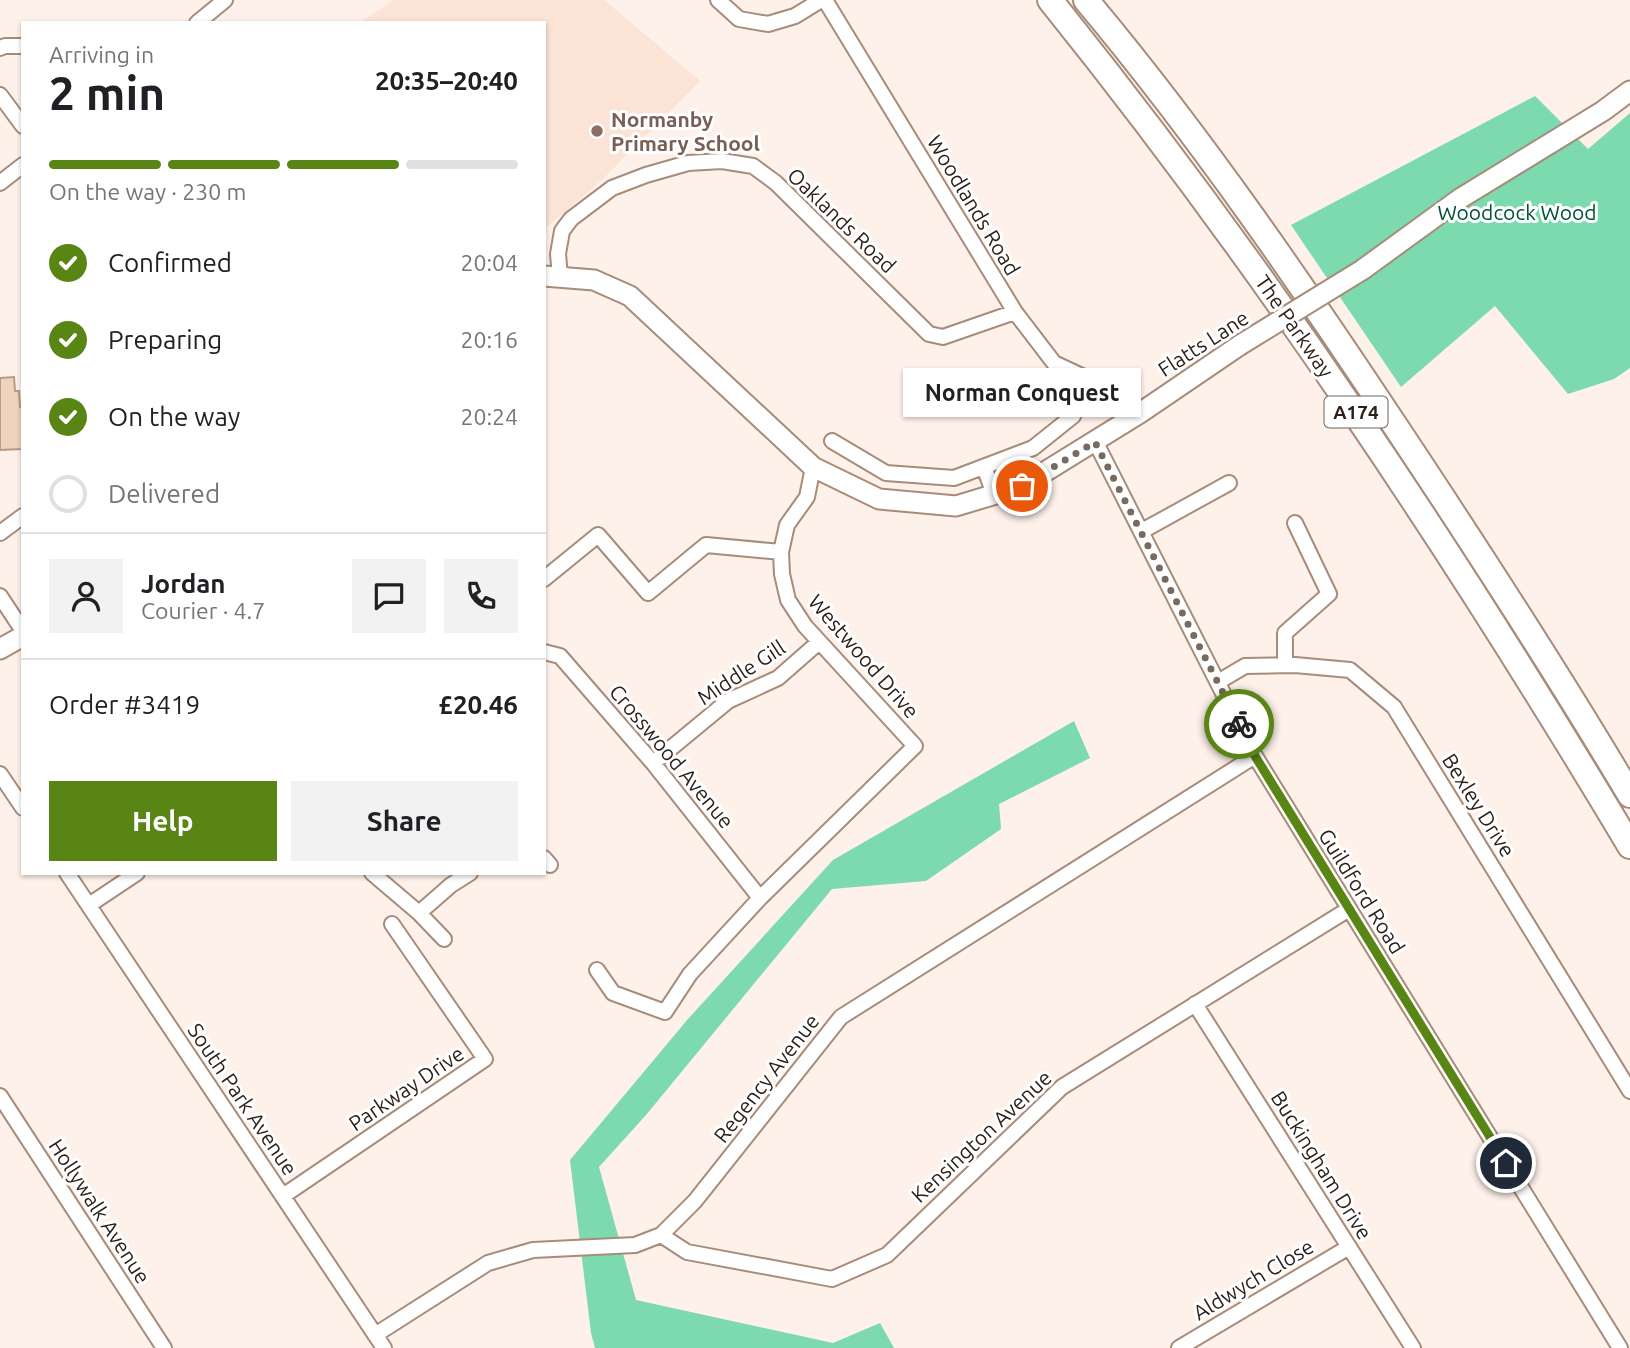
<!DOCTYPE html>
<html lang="en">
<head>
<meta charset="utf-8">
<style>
	body { margin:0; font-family:Ubuntu,sans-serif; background:#f2f2f2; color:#202124; height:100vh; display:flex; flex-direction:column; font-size:26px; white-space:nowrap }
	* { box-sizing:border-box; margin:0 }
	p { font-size:23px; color:#757577 }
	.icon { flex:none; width:38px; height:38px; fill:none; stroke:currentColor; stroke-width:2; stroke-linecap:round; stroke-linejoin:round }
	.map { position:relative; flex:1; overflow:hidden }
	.side { position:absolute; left:21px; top:21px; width:525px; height:854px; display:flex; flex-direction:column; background:#fff; border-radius:0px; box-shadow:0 2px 5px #0004 }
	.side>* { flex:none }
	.pin { position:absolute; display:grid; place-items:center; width:60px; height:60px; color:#fff; margin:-30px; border:4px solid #fff; border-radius:50%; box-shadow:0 2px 7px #0007 }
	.courier { position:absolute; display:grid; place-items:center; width:70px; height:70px; margin:-35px; border:5px solid #588514; border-radius:50%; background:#fff; color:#222; box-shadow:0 2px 9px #0007 }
	.bubble { position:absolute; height:49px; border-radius:0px; background:#fff; box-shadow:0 2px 5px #0004; font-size:23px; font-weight:700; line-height:49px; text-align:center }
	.summary em { font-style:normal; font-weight:700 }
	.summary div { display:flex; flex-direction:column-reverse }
	.summary { display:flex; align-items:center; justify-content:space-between; height:119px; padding:0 28px }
	h1 { font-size:46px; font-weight:700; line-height:52px }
	.bar { display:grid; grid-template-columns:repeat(4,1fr); gap:10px 7px; align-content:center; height:84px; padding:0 28px }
	.bar i { height:9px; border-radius:5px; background:#e0e0e0 }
	.bar .selected { background:#588514 }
	.bar p { grid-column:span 4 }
	.line { display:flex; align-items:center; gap:18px; padding:0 28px; border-top:2px solid #e0e0e0 }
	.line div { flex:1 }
	.round { display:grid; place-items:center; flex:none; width:74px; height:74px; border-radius:0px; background:#f2f2f2 }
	ol { padding:0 28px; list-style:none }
	li { display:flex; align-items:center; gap:21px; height:77px }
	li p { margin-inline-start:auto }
	li .icon { padding:7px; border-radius:50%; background:#588514; color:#fff; stroke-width:4 }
	li:last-child { color:#757577 }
	li i { width:38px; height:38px; border:4px solid #e0e0e0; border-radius:50% }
	.primary-button { display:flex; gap:14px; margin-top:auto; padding:14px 28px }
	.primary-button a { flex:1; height:80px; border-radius:0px; background:#588514; color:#fff; font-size:28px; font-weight:700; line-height:80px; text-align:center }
	.primary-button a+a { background:#f2f2f2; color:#202124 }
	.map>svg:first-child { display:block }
	.built { fill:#fbe3d6 }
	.forest { fill:#7cdaae }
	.building { fill:#efd3be; stroke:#b79c88; stroke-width:2 }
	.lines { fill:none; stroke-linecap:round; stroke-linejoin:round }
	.street-casing { stroke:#a88c7a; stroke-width:18 }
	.secondary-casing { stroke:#a88c7a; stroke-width:23 }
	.highway-casing { stroke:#a88c7a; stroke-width:28 }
	.street { stroke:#fff; stroke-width:14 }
	.secondary { stroke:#fff; stroke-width:19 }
	.highway { stroke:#fff; stroke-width:24 }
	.secondary-bridge-casing { stroke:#a88c7a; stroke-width:23; stroke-linecap:butt }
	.secondary-bridge { stroke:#fff; stroke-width:19 }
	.done { stroke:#766a63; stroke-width:7; stroke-dasharray:0 12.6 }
	.route { stroke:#588514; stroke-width:9 }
	.education-dot { fill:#8d6e63; stroke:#fff; stroke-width:2.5 }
	.labels { text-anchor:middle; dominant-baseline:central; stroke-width:6; stroke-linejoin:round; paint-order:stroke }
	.shield { fill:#fff; stroke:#6b645f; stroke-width:2 }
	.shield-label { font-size:19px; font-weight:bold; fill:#2c211a }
	.education-label { font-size:21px; font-weight:bold; fill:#785e54; stroke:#fff; text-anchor:start }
	.street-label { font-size:21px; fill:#2c211a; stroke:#fff }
	.park-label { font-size:21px; fill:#005136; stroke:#fff }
</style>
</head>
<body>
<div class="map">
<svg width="1630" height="1348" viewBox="0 0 1630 1348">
	<rect width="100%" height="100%" fill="#fef1ea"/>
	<path class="built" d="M 394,0 L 604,0 L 700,81 L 601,181 L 544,229 L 544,23 L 359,23 Z"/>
	<path class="forest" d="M 1535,96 L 1588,149 L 1630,113 L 1630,368 L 1614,379 L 1568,394 L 1495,306 L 1401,387 L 1291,225 Z
		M 1074,721 L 1090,758 L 999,804 L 1001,829 L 926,881 L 832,889 L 646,1115 L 599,1167 L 636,1300 L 833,1343 L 880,1323 L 894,1348 L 595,1348 L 591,1333 L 570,1160 L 688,1019 L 833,860 Z"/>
	<path class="building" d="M 14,377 L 15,391 L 19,391 L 20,407 L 23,409 L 22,449 L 0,450 L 0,378 Z"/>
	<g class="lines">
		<defs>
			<path id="street" d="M 718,0 L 739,19 L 768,24 L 795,16 L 821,0
				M 825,0 L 1015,312 L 1054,363 L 1084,377 L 1109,379 L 1124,389
				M 197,23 L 225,0
				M 0,48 L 5,46 L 23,46
				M 0,95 L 23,126
				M 0,183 L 23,165
				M 560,276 L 558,254 L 562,231 L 571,219 L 612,188 L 646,175 L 688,163 L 722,161 L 753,166 L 776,183 L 929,334 L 943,337 L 1015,312
				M 832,441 L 886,473 L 954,478 L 1033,448 L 1073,416 L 1084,377
				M 1095,441 L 1255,756 L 1620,1348
				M 984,467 L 994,494
				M 1142,531 L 1229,483
				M 0,533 L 23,516
				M 544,579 L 598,535 L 648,593 L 706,545 L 781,552
				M 0,596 L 23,631
				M 544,652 L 560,656 L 653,763 L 760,898
				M 1285,665 L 1285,633 L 1329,594 L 1295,523
				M 1218,682 L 1245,666 L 1295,665 L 1350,670 L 1394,707 L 1630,1091
				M 653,763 L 728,701 L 778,678 L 819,642
				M 0,774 L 23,808
				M 544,858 L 550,865
				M 67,873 L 384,1348
				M 372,873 L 419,913 L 451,885 L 470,873
				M 89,905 L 137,873
				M 419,913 L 444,939
				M 597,970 L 613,993 L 665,1012 L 690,974 L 760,898 L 915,746 L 805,626 L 788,600 L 782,574 L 781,552 L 787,525 L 807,497 L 813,467
				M 1195,1004 L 1413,1348
				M 0,1096 L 164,1348
				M 283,1196 L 485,1059 L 392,924
				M 661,1235 L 687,1252 L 832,1279 L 887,1255 L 1062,1087 L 1349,909
				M 375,1335 L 488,1263 L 533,1250 L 635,1245 L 661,1235 L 695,1201 L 841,1017 L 1255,756
				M 1179,1348 L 1349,1247"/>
			<path id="secondary" d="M 1362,270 L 1461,198 L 1603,111 L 1630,91
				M 544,276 L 594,280 L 630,296 L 813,467 L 879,499 L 956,506 L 1022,486 L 1140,413 L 1240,345
				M 0,649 L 23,636"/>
			<path id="highway" d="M 1050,0 C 1265,267 1454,552 1630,846
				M 1086,0 C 1200,136 1302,285 1400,433 C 1479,552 1557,672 1630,795"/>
		</defs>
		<use href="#street" class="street-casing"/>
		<use href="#secondary" class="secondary-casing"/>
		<use href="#highway" class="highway-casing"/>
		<use href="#street" class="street"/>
		<use href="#secondary" class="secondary"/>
		<use href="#highway" class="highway"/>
		<defs>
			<path id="secondary-bridge" d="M 1240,345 L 1362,270"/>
		</defs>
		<use href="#secondary-bridge" class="secondary-bridge-casing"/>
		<use href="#secondary-bridge" class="secondary-bridge"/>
	</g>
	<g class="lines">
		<path class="done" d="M 1022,486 L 1095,442 L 1239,724"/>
		<path class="route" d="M 1239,724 L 1255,756 L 1506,1163"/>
	</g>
	<circle class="education-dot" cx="597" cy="131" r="7"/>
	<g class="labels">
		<rect class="shield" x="1324.5" y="396.5" width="63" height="31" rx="5"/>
		<g class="shield-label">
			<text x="1356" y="412">A174</text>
		</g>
		<g class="education-label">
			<text x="611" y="119">Normanby<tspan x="611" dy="24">Primary School</tspan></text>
		</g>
		<g class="street-label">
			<text transform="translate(974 205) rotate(59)">Woodlands Road</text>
			<text transform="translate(842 220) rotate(44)">Oaklands Road</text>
			<text transform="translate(1295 326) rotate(55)">The Parkway</text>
			<text transform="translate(1203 343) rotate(-33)">Flatts Lane</text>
			<text transform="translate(864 656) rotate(49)">Westwood Drive</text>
			<text transform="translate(741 672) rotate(-33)">Middle Gill</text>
			<text transform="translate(672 756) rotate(50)">Crosswood Avenue</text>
			<text transform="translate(1479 805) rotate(58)">Bexley Drive</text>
			<text transform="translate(1362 891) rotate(58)">Guildford Road</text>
			<text transform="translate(766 1078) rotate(-52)">Regency Avenue</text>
			<text transform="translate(406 1088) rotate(-34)">Parkway Drive</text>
			<text transform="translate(243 1099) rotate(56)">South Park Avenue</text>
			<text transform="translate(981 1136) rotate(-43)">Kensington Avenue</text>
			<text transform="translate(1322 1165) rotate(58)">Buckingham Drive</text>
			<text transform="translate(100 1211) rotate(57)">Hollywalk Avenue</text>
			<text transform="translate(1253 1279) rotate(-31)">Aldwych Close</text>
		</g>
		<g class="park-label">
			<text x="1517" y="212">Woodcock Wood</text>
		</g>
	</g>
</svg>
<div class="pin" style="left:1022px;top:486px;background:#ea580c"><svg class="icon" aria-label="bag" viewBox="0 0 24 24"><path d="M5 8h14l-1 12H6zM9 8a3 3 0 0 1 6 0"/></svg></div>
<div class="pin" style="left:1506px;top:1163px;background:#1f2937"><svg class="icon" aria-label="home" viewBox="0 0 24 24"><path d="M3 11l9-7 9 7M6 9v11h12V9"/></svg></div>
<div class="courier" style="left:1239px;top:724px"><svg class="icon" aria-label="bike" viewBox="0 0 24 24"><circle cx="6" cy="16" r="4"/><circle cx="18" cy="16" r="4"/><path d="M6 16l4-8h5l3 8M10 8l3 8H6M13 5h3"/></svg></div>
<div class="bubble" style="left:903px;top:368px;width:238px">Norman Conquest</div>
<section class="side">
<div class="summary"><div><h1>2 min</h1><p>Arriving in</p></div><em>20:35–20:40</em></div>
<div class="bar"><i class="selected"></i><i class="selected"></i><i class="selected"></i><i></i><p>On the way · 230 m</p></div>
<ol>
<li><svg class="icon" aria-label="check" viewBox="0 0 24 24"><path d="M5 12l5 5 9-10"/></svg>Confirmed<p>20:04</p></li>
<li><svg class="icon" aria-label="check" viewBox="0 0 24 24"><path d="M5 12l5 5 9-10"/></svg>Preparing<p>20:16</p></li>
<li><svg class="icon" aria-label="check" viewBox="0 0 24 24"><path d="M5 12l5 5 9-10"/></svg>On the way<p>20:24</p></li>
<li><i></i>Delivered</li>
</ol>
<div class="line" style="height:126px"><a class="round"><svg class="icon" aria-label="person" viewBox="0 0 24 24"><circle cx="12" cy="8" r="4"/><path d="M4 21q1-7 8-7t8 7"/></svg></a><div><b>Jordan</b><p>Courier · 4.7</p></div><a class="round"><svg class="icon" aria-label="chat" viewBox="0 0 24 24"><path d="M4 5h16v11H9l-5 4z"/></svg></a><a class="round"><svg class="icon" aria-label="phone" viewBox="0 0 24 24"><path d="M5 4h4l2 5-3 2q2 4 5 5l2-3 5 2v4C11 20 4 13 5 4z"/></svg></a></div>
<div class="line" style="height:91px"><div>Order #3419</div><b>£20.46</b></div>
<div class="primary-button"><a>Help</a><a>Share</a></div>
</section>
</div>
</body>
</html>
